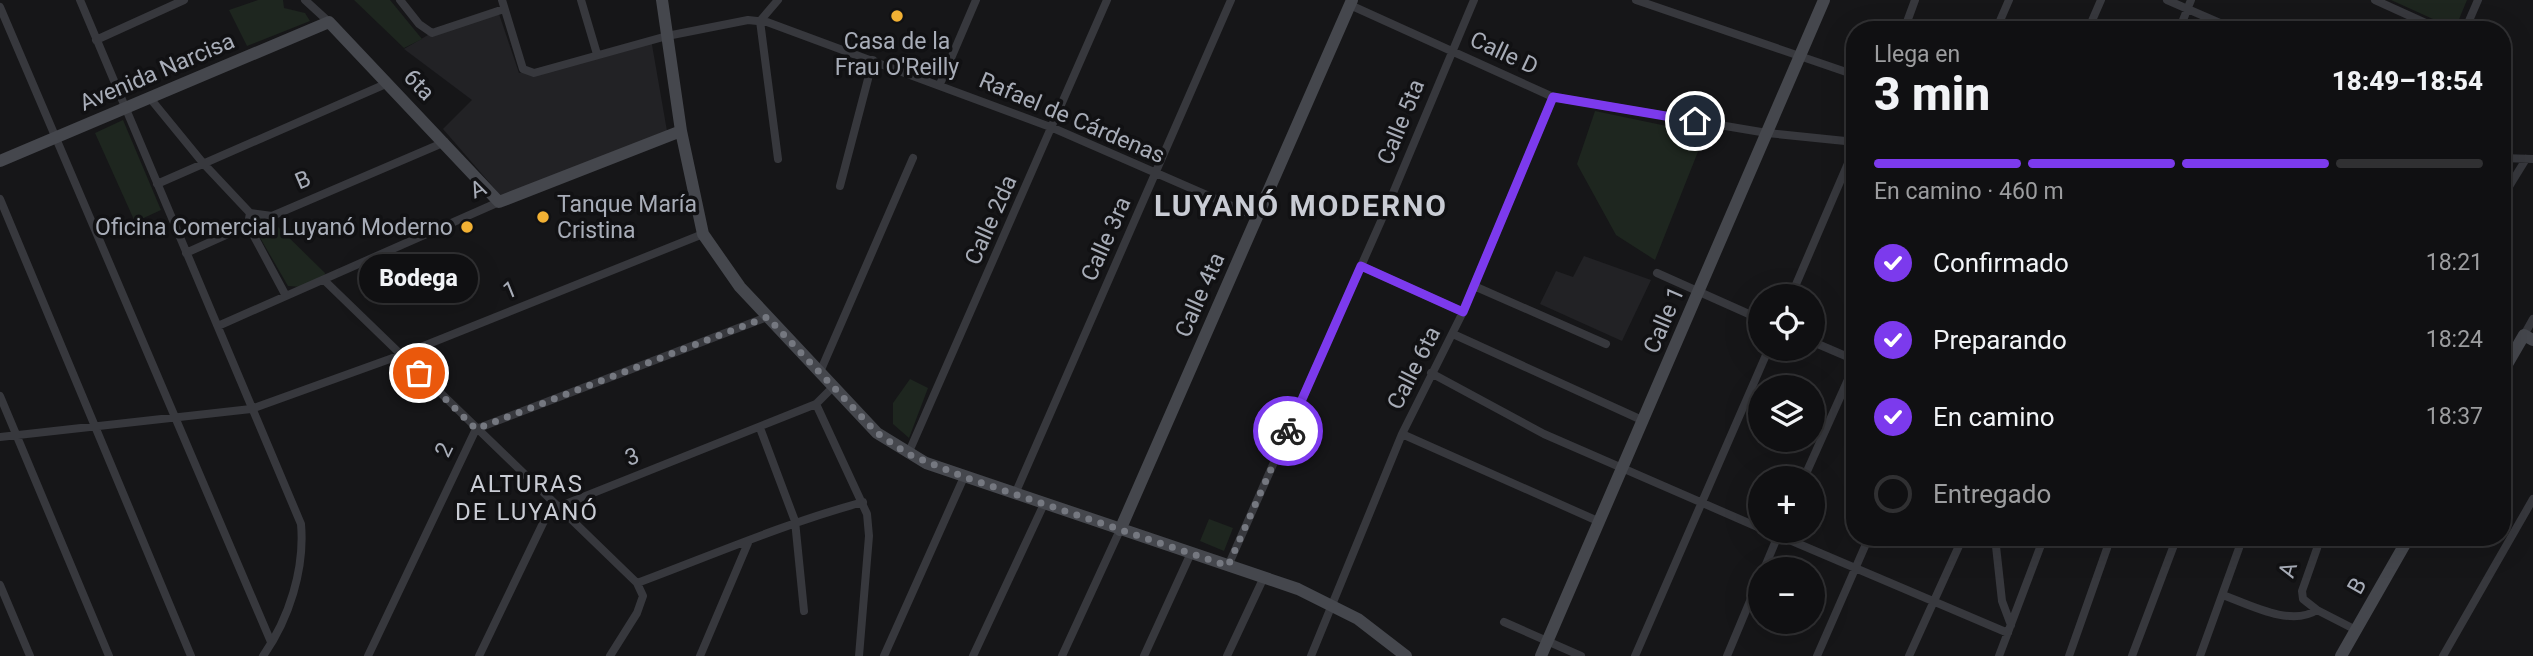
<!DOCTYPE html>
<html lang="es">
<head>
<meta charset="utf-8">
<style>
	body { margin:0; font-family:Roboto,sans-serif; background:#1e1e20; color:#f1f3f6; height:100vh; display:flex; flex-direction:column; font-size:26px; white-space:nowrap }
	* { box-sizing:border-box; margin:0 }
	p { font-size:23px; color:#9c9d9f }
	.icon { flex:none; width:38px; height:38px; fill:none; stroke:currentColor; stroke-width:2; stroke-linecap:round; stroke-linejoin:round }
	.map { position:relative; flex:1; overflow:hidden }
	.panel { position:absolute; left:1846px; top:21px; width:665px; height:525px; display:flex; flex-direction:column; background:#101012; border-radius:28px; box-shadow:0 7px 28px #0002,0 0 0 2px #303032 }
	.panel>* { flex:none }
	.fabs { position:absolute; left:1748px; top:284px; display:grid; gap:14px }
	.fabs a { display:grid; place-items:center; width:77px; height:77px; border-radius:50%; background:#101012; box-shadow:0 7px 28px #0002,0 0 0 2px #303032; font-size:35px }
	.pin { position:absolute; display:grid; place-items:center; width:60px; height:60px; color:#fff; margin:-30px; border:4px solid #fff; border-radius:50%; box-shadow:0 2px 7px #0007 }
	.courier { position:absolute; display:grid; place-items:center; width:70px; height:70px; margin:-35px; border:5px solid #7c3aed; border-radius:50%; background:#fff; color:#222; box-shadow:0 2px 9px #0007 }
	.bubble { position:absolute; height:49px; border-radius:24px; background:#101012; box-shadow:0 7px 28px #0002,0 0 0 2px #303032; font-size:23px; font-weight:800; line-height:49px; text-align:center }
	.headline em { font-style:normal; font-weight:800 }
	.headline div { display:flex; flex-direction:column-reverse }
	.headline { display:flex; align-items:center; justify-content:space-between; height:119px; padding:0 28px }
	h1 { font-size:46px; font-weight:800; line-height:52px }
	.bar { display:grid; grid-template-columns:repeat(4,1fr); gap:10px 7px; align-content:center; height:84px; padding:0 28px }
	.bar i { height:9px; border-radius:5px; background:#303032 }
	.bar .active { background:#7c3aed }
	.bar p { grid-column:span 4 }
	ol { padding:0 28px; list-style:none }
	li { display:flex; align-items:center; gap:21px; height:77px }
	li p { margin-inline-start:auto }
	li .icon { padding:7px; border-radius:50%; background:#7c3aed; color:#fff; stroke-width:4 }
	li:last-child { color:#9c9d9f }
	li i { width:38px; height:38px; border:4px solid #303032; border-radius:50% }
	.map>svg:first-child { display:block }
	.built { fill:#222225 }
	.green { fill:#1e261f }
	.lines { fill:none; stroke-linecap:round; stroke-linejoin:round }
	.street { stroke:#37383d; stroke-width:8 }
	.secondary { stroke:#45474d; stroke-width:12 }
	.done { stroke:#757880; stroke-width:7; stroke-dasharray:0 12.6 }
	.route { stroke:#7c3aed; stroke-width:9 }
	.poi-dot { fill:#f2b134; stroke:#111113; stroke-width:2.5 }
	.labels { text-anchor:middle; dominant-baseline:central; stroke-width:7; stroke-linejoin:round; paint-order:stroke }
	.poi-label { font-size:23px; fill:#a8adb8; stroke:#111113 }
	.street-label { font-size:23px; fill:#a8adb8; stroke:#111113 }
	.neighbourhood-label { font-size:24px; letter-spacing:2px; fill:#c9ccd4; stroke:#111113 }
	.district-label { font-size:30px; font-weight:bold; letter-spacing:2px; fill:#c9ccd4; stroke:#111113 }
</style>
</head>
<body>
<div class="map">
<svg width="2533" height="656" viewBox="0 0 2533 656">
	<rect width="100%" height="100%" fill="#161618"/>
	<path class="built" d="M 498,11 L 519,73 L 651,39 L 667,131 L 501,196 L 443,129 L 472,100 L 404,49 L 440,28 Z
		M 1584,256 L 1651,280 L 1622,341 L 1540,304 L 1556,271 L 1573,277 Z"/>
	<path class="green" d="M 258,0 L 283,0 L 284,8 L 305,13 L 310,21 L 247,46 L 229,10 Z
		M 354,0 L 390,0 L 422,39 L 404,48 Z
		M 2391,0 L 2467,0 L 2455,29 Z
		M 1595,111 L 1705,134 L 1655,260 L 1616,235 L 1577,164 Z
		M 123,120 L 161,210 L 135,222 L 95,133 Z
		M 254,217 L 272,221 L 325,273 L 324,278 L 302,287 L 288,286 L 251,222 Z
		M 910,379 L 928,388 L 909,438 L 893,424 L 893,403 Z
		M 1209,519 L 1233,528 L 1224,551 L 1200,541 Z"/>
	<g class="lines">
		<path class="street" d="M 80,0 L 301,524 C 305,569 289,619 263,656
			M 305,0 L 329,22
			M 400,0 L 419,24 L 432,33 L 504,9
			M 502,0 L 523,69 L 534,73 L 667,36 L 748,20 L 767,22 L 1053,128 L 1257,217
			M 581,0 L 597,54
			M 1636,0 L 1855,75
			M 2167,0 L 2236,30
			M 2375,0 L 2441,30
			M 1350,5 L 1553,97 L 1767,133 L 1855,142
			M 0,7 L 271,642
			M 1904,30 L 1915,0
			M 1996,30 L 2009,0
			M 2088,30 L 2101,0
			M 2179,30 L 2191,0
			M 2465,30 L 2478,0
			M 96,40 L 184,0
			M 940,84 L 976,0
			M 149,97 L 203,163 L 250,213
			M 2502,158 L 2533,159
			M 778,159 L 760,21 L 778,0
			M 157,184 L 388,83
			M 840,186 L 873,60
			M 2502,198 L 2526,159
			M 0,199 L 191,656
			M 248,225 L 286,296
			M 186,253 L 248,225 L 250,213 L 272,216 L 445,142
			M 1361,266 L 1463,312
			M 1657,273 L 1760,319
			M 325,281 L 637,583 L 643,596 L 637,613 L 610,656
			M 1474,286 L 1606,344
			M 1791,296 L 1855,147
			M 218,326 L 499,202
			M 1453,334 L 1644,421
			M 2524,335 L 2533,319
			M 1813,342 L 1855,360
			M 820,372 L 913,158
			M 1431,373 L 1544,434 L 1760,528
			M 0,396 L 109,656
			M 816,404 L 867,514 L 869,536 L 859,656
			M 760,428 L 795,521 L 804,611
			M 1402,434 L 1600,522
			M 0,437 L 251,409 L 401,355 L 703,234
			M 908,454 L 1107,0
			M 1804,478 L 1855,364
			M 1015,494 L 1231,0
			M 1766,530 L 2008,633
			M 1995,537 L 2002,601 L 2011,625
			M 2321,537 L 2302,591 L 2303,599 L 2317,610 L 2356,630
			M 1228,566 L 1385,212 L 1474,0
			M 1764,569 L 1779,533
			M 637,583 C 712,555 786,523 863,502
			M 0,585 L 30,656
			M 2223,595 C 2250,605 2291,627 2317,610
			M 1504,622 L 1581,656
			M 368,656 L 476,429 L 767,317
			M 479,656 L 545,519 L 558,507 L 816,404 L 834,386
			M 700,656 L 748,543
			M 884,656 L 964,477
			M 973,656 L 1044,504
			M 1062,656 L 1120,530
			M 1144,656 L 1191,553
			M 1227,656 L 1264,577
			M 1311,656 L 1402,434 L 1463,312 L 1553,97
			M 1635,656 L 1769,348
			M 1727,656 L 1760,577
			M 1817,656 L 1869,537
			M 1909,656 L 1963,537
			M 1999,656 L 2044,537
			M 2069,656 L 2111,537
			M 2132,656 L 2177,537
			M 2200,656 L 2243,537
			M 2443,656 L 2533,499"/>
		<path class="secondary" d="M 662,0 L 681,131 L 703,234 L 740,287 L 877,433 L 926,463 L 1298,589 L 1358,619 L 1406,656
			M 0,161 L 329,22 L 499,202 L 681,131
			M 2502,373 L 2524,335 L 2533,340
			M 1120,530 L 1352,0
			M 1541,656 L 1824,0
			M 2341,656 L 2409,537"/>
	</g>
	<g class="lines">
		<path class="done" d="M 419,373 L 476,429 L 767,317 L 877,433 L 908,454 L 964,477 L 1228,566 L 1288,431"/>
		<path class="route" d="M 1288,431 L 1361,266 L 1463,312 L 1553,97 L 1695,121"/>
	</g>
	<g class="poi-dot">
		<circle cx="897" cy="16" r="7"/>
		<circle cx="543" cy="217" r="7"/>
		<circle cx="467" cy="227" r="7"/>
	</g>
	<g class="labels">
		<g class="poi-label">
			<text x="897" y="41">Casa de la<tspan x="897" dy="26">Frau O'Reilly</tspan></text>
			<text x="557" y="204" text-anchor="start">Tanque María<tspan x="557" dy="26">Cristina</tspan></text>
			<text x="453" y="227" text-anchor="end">Oficina Comercial Luyanó Moderno</text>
		</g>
		<g class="street-label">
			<text transform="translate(1504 53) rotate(25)">Calle D</text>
			<text transform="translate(157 72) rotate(-23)">Avenida Narcisa</text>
			<text transform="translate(419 85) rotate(46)">6ta</text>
			<text transform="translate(1072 118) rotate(23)">Rafael de Cárdenas</text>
			<text transform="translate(1401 122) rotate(-68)">Calle 5ta</text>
			<text transform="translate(303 180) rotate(-23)">B</text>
			<text transform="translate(478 189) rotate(-24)">A</text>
			<text transform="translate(991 220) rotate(-66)">Calle 2da</text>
			<text transform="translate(1106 239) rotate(-66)">Calle 3ra</text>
			<text transform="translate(510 290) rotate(-22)">1</text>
			<text transform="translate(1200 295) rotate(-66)">Calle 4ta</text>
			<text transform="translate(1664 320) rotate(-67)">Calle 1</text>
			<text transform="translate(1414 368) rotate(-63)">Calle 6ta</text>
			<text transform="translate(444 450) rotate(-64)">2</text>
			<text transform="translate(632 457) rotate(-21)">3</text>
			<text transform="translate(2288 570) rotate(-73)">A</text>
			<text transform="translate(2357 586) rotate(-60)">B</text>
		</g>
		<g class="neighbourhood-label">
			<text x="527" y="484">ALTURAS<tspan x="527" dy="28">DE LUYANÓ</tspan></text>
		</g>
		<g class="district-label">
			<text x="1301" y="205">LUYANÓ MODERNO</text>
		</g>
	</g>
</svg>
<div class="fabs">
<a><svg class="icon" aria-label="locate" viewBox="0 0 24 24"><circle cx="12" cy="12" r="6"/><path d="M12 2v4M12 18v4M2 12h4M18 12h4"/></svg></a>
<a><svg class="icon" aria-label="layers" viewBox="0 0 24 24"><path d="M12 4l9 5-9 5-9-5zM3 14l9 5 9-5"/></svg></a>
<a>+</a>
<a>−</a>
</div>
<div class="pin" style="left:419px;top:373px;background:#ea580c"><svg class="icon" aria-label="bag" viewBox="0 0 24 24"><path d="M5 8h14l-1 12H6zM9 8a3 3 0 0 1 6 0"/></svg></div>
<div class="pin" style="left:1695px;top:121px;background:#1f2937"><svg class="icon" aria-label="home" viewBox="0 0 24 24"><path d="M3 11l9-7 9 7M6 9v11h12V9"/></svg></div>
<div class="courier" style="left:1288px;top:431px"><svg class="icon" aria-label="bike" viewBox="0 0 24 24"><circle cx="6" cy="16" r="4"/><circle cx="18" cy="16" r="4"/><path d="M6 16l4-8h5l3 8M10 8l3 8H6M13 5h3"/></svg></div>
<div class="bubble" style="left:359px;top:254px;width:119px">Bodega</div>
<section class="panel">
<div class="headline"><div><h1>3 min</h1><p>Llega en</p></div><em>18:49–18:54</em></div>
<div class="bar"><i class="active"></i><i class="active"></i><i class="active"></i><i></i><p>En camino · 460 m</p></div>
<ol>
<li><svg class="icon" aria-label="check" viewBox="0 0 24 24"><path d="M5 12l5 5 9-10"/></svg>Confirmado<p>18:21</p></li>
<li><svg class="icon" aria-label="check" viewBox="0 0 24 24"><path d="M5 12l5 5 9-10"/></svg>Preparando<p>18:24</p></li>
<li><svg class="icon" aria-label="check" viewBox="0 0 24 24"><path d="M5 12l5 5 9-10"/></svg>En camino<p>18:37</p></li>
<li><i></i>Entregado</li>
</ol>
</section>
</div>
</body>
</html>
